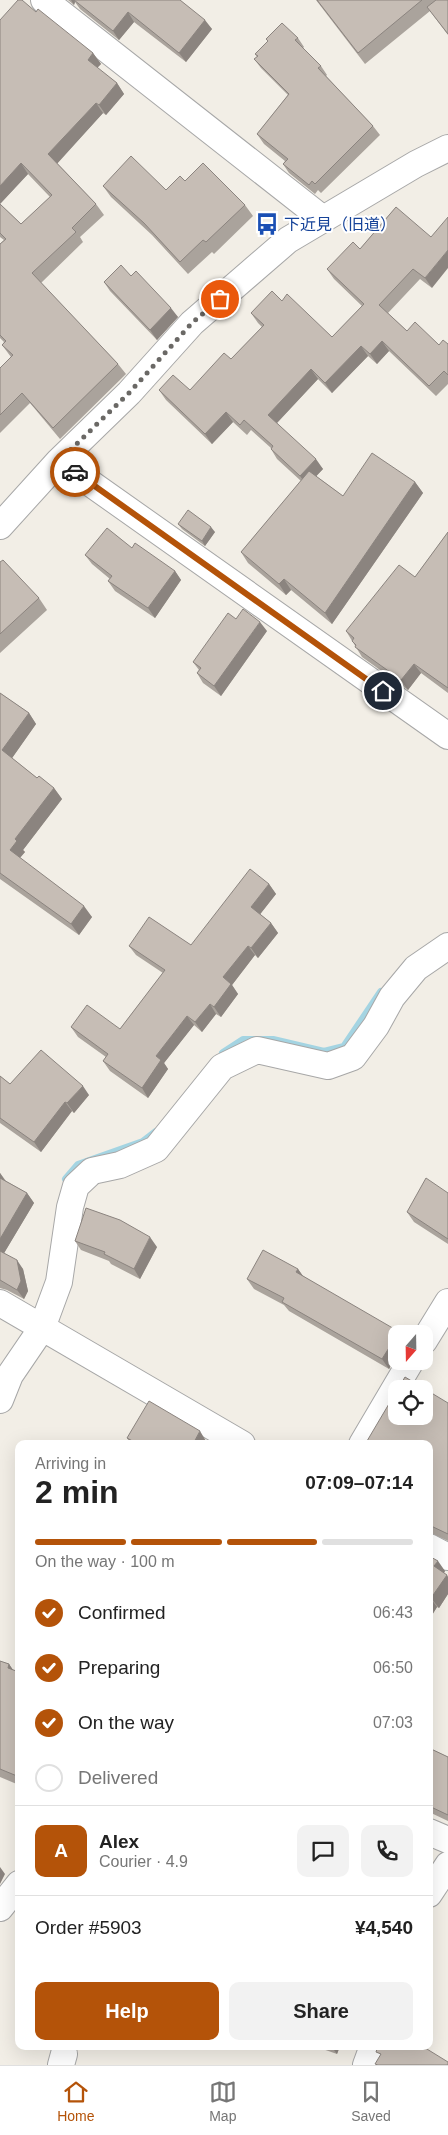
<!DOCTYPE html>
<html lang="en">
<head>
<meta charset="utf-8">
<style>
	body { margin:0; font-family:Arial,"Noto Sans JP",sans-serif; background:#f2f2f2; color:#222; height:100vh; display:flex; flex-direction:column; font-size:19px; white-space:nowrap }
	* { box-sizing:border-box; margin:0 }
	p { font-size:16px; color:#767676 }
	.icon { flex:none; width:28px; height:28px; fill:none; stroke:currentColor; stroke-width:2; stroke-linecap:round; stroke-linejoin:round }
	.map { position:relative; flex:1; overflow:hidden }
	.details { position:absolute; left:15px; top:1440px; width:418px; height:610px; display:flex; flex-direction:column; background:#fff; border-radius:10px; box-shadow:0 5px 20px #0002 }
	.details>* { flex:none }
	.needle { width:32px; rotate:200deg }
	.tools { position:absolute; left:388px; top:1325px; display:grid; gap:10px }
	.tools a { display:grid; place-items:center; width:45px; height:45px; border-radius:10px; background:#fff; box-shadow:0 5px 20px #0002; font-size:25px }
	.pin { position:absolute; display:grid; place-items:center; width:42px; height:42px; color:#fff; margin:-21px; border:2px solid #fff; border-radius:50%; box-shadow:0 1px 5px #0007 }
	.courier { position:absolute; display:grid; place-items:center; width:50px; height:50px; margin:-25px; border:4px solid #b45309; border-radius:50%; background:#fff; color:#222; box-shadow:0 1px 6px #0007 }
	.summary em { font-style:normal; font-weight:800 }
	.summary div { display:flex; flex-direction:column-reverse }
	.summary { display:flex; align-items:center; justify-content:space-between; height:85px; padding:0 20px }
	h1 { font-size:32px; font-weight:800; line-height:38px }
	.bar { display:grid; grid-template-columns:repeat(4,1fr); gap:8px 5px; align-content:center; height:60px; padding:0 20px }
	.bar i { height:6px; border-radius:4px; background:#e0e0e0 }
	.bar .selected { background:#b45309 }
	.bar p { grid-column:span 4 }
	.line { display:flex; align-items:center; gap:12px; padding:0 20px; border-top:1px solid #e0e0e0 }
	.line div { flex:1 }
	.round { display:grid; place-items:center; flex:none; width:52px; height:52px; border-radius:10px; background:#f2f2f2 }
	ol { padding:0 20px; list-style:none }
	li { display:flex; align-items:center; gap:15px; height:55px }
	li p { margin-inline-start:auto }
	li .icon { padding:5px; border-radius:50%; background:#b45309; color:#fff; stroke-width:4 }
	li:last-child { color:#767676 }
	li i { width:28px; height:28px; border:2px solid #e0e0e0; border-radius:50% }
	.primary-button { display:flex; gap:10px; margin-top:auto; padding:10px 20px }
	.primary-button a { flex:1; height:58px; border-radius:10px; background:#b45309; color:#fff; font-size:20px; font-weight:800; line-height:58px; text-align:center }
	.primary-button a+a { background:#f2f2f2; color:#222 }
	.tabs { display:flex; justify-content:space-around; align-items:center; height:70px; border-top:1px solid #e0e0e0; background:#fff; font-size:14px; color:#767676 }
	.tabs a { display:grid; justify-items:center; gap:2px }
	.tabs .selected { color:#b45309 }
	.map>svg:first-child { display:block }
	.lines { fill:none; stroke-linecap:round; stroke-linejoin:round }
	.stream { stroke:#a4d4e2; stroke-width:8 }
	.minor-casing { stroke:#a7a7a7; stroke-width:28 }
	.minor { stroke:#fff; stroke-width:26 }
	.wall { fill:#aaa39c }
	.shaded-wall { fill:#8b847f }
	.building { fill:#c6bdb5; stroke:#8b847f }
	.done { stroke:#6a6865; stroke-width:5; stroke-dasharray:0 9 }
	.route { stroke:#b45309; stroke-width:6 }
	.labels { text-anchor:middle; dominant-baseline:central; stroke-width:4; stroke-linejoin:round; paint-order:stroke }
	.transit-label { font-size:16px; fill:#164399; stroke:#fff; text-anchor:start }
</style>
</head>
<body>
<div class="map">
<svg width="448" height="2065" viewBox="0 0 448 2065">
	<rect width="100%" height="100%" fill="#f2eee6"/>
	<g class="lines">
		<path class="stream" d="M 223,1053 L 243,1040 L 273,1040 L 324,1052 L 344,1047 L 381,992
			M 66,1179 L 78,1165 L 143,1142 L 156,1132"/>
		<defs>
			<path id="minor" d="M 44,0 L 323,219
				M 59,461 L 448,736
				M 0,526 L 59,461 L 129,393 L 192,323 L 288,240 L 416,164 L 448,148
				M 0,1303 L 242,1444
				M 424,1341 L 448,1302
				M 0,1400 L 10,1375 L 42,1328 L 59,1282 L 70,1207 L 76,1186 L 92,1171 L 120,1165 L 156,1149 L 222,1067 L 257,1050 L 328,1066 L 353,1057 L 376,1026 L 392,997 L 416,968 L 448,946
				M 362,1444 L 411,1361
				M 429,1547 L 448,1557
				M 429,1832 L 448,1840
				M 429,1894 L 448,1865
				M 0,1908 L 19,1884
				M 61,2065 L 64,2054
				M 366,2065 L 373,2046"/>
		</defs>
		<use href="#minor" class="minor-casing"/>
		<use href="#minor" class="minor"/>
	</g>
	<path class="wall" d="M 68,0 L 180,0 L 212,29 L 186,62 L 134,22 L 119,40 L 80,9 L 75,2 L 74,5 Z
		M 316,0 L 448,0 L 448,35 L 430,11 L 365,64 Z
		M 36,12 L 93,53 L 101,64 L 97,68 L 117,83 L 124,94 L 106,115 L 103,113 L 57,163 L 96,204 L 104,215 L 80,237 L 83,242 L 41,283 L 118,364 L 126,374 L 60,439 L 30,403 L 0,433 L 0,368 L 11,357 L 2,345 L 4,342 L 0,338 L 0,244 L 4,240 L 0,237 L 0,204 L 21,224 L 50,197 L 28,174 L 0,204 Z
		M 298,38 L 304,47 L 303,48 L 321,66 L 327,75 L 326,76 L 373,126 L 380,135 L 321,193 L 318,190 L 315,194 L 289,173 L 283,164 L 285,161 L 264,144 L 257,134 L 288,95 L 261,68 L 254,59 L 257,57 L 255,54 Z
		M 185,181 L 245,205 L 253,216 L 214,254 L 212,252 L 188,274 L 152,235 L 111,197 L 103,186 L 166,190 Z
		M 396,207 L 432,288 L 420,279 L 388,313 L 407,331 L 439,345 L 448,344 L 448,384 L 436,396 L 389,351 L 377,364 L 368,356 L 332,393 L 318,379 L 277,423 L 323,469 L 316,476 L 343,496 L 415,482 L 423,493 L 332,624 L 291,590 L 286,595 L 248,563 L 241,552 L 301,481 L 277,459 L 271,449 L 271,448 L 251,430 L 247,435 L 233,422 L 212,444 L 166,400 L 159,390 L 190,390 L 231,359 L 262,327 L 258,323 L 251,313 L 282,301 L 332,337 L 362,306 L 334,279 L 327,269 L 360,249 Z
		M 131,276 L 178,317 L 157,340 L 110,291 L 104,282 Z
		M 178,524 L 215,532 L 205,546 L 182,529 Z
		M 448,532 L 448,693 L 421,673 L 408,690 L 362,657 L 346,631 L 415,577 Z
		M 132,548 L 175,571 L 181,580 L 155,618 L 115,591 L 108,581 L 110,579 L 92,564 L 85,555 Z
		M 0,562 L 39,598 L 47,610 L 0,653 Z
		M 267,631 L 221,696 L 203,683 L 197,673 L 199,670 L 193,662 Z
		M 0,693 L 29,713 L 36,724 L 12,758 L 37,778 L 54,788 L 62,799 L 23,850 L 25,852 L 20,858 L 92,917 L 79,935 L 0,879 Z
		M 269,884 L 276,894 L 260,914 L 271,923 L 278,933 L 258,958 L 255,955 L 232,985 L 238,994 L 221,1017 L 216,1014 L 202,1032 L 194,1025 L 164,1063 L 168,1069 L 148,1098 L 110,1071 L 103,1061 L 106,1057 L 78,1037 L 71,1027 L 120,1029 L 163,973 L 136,955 L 129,946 L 191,945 Z
		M 0,1076 L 10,1084 L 89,1095 L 74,1113 L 72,1111 L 41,1152 L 0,1123 Z
		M 0,1173 L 6,1181 L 27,1193 L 34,1203 L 4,1253 L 23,1269 L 28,1291 L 24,1299 L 7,1290 L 0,1288 Z
		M 448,1193 L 448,1244 L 414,1222 L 407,1212 Z
		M 75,1241 L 157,1247 L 140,1279 L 111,1264 L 109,1261 L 81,1250 Z
		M 298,1269 L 303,1276 L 396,1334 L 396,1357 L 389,1369 L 289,1311 L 284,1305 L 254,1289 L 247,1279 Z
		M 448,1403 L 448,1541 L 429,1532 L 429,1444 Z
		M 127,1438 L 206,1441 L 205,1444 L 131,1444 Z
		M 429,1556 L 445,1571 L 444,1573 L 448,1577 L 448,1594 L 439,1608 L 437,1607 L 429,1620 Z
		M 0,1661 L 9,1664 L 13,1670 L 19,1672 L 19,1785 L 0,1777 Z
		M 429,1748 L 448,1757 L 448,1821 L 429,1812 Z
		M 314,2046 L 340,2046 L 337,2054 Z"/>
	<path class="shaded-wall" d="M 71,0 L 74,0 L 75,2 L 74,5 Z
		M 128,12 L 134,22 L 119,40 L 113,31 Z
		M 205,20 L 212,29 L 186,62 L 179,53 Z
		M 93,53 L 101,64 L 95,70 L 88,60 Z
		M 117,83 L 124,94 L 106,115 L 99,105 Z
		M 96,103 L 103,113 L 56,165 L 48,154 Z
		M 21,163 L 28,174 L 0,204 L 0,186 Z
		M 448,250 L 448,268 L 432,288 L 425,278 Z
		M 171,308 L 178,317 L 157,340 L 150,330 Z
		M 382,341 L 389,351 L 377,364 L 370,354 Z
		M 361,346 L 368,356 L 332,393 L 325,383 Z
		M 311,369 L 318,379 L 275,425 L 268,415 Z
		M 226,412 L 233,422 L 212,444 L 205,434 Z
		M 316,459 L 323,469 L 307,486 L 300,476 Z
		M 415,482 L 423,493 L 332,624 L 325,613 Z
		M 211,527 L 215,532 L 205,546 L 202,541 Z
		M 175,571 L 181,580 L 155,618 L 148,608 Z
		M 284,579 L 291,590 L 286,595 L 279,584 Z
		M 260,622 L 267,631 L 221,696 L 214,686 Z
		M 414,664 L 421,673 L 408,690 L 401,680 Z
		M 29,713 L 36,724 L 10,761 L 2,750 Z
		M 54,788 L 62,799 L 23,850 L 25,852 L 17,861 L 10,850 L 15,839 Z
		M 269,884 L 276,894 L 258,917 L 251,907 Z
		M 84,906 L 92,917 L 79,935 L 71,924 Z
		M 271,923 L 278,933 L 258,958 L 251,948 Z
		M 248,946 L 255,955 L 232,985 L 238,994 L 221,1017 L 214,1007 L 223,977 Z
		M 210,1004 L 216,1014 L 202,1032 L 195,1022 Z
		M 187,1016 L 194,1025 L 164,1063 L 168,1069 L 148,1098 L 142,1088 L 156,1056 Z
		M 83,1086 L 89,1095 L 74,1113 L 67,1103 Z
		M 65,1102 L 72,1111 L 41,1152 L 34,1142 Z
		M 0,1173 L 6,1182 L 0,1180 Z
		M 27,1193 L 34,1203 L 0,1260 L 0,1239 Z
		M 150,1237 L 157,1247 L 140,1279 L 134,1269 Z
		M 17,1260 L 23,1269 L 28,1291 L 24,1299 L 17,1290 Z
		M 298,1269 L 305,1279 L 296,1272 Z
		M 392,1343 L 396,1350 L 396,1357 L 389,1369 L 382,1359 Z
		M 200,1431 L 206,1441 L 205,1444 L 193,1444 Z
		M 438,1561 L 445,1571 L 441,1577 L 434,1566 Z
		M 447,1575 L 448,1577 L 448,1594 L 439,1608 L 431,1598 Z
		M 429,1596 L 437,1607 L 429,1620 Z
		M 9,1664 L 17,1676 L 8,1668 Z
		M 0,1867 L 5,1874 L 0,1884 Z
		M 331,2046 L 340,2046 L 337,2054 Z"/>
	<path class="building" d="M 18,0 L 22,0 L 36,12 L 38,9 L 93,53 L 88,60 L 117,83 L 99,105 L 96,103 L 48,154 L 96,204 L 72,228 L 76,232 L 32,273 L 118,364 L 53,428 L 22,393 L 0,415 L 0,368 L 13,355 L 2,345 L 6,341 L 0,335 L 0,244 L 6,239 L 0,233 L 0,204 L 21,224 L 52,195 L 21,163 L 0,186 L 0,20 Z
		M 74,0 L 180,0 L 205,20 L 179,53 L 128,12 L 113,31 Z
		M 317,0 L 422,0 L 358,53 Z
		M 436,0 L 448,0 L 448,34 L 427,7 Z
		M 282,23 L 298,38 L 295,40 L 321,66 L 318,68 L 373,126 L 315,184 L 312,181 L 309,185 L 283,164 L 288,159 L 257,134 L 289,94 L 254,59 L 258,56 L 255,54 L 268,41 L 266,39 Z
		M 131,156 L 166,190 L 180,176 L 185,181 L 203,163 L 245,205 L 206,242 L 203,240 L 180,262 L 144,223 L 103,186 Z
		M 396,207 L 431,237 L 448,217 L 448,250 L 425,278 L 413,269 L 379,305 L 407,331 L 415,322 L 439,345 L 443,340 L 448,344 L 448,375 L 444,371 L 429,386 L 382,341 L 370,354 L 361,346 L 325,383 L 311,369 L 268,415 L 316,459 L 300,476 L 271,449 L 273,446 L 244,420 L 240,425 L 226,412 L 205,434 L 159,390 L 173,375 L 190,390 L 224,353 L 231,359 L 264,325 L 251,313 L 272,291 L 282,301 L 287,294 L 332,337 L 364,304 L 327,269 L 353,242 L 360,249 Z
		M 121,265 L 131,276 L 136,271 L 171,308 L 150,330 L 104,282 Z
		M 372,453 L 415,482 L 325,613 L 284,579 L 279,584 L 241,552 L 309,471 L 343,496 Z
		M 188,510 L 211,527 L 202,541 L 178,524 Z
		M 107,528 L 132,548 L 135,543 L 175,571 L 148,608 L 108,581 L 112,576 L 85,555 Z
		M 448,532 L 448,688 L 414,664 L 401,680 L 355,647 L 356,645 L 352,641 L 354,638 L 346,631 L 399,565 L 415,577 Z
		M 3,560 L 39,598 L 0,634 L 0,562 Z
		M 243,609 L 260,622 L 214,686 L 197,673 L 201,668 L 193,662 L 228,613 L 236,619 Z
		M 0,693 L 29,713 L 2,750 L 37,778 L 39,776 L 54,788 L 15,839 L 17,841 L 10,850 L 84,906 L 71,924 L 0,873 Z
		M 250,869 L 269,884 L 251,907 L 271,923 L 251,948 L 248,946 L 223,977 L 231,984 L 214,1007 L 210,1004 L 195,1022 L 187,1016 L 156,1056 L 161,1060 L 142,1088 L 103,1061 L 108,1054 L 71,1027 L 87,1005 L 120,1029 L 165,970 L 129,946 L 149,917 L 191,945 Z
		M 41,1050 L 83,1086 L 67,1103 L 65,1102 L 34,1142 L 0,1118 L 0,1076 L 10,1084 Z
		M 0,1178 L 27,1193 L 0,1239 Z
		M 426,1178 L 448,1193 L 448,1239 L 407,1212 Z
		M 86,1208 L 120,1220 L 150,1237 L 134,1269 L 104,1254 L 105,1252 L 75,1241 Z
		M 263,1250 L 298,1269 L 296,1272 L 403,1334 L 396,1334 L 396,1339 L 392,1343 L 382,1359 L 282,1302 L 284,1298 L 247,1279 Z
		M 0,1251 L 17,1260 L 21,1281 L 17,1290 L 0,1280 Z
		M 405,1377 L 448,1403 L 448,1534 L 429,1525 L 429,1444 L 365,1444 L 367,1441 L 396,1392 L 396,1416 L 424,1416 L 424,1389 L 398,1389 Z
		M 149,1401 L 200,1431 L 193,1444 L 138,1444 L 127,1438 Z
		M 429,1556 L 438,1561 L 434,1566 L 447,1575 L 431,1598 L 429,1596 L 429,1597 Z
		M 0,1661 L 9,1664 L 8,1668 L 19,1672 L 19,1773 L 17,1776 L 0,1769 Z
		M 429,1748 L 448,1757 L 448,1815 L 429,1806 Z
		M 378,2046 L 422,2046 L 448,2062 L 448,2065 L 378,2065 L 375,2064 L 381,2054 L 376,2052 Z"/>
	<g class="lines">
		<path class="done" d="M 75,472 L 59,461 L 129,393 L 192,323 L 220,299"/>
		<path class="route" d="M 75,472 L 383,691"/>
	</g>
	<defs>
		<symbol id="bus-bare" viewBox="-9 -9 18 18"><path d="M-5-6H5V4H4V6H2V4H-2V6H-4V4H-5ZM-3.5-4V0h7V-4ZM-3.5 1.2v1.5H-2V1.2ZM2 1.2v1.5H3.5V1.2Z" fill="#1a4fb4" stroke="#fff" stroke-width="2.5" paint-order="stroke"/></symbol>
	</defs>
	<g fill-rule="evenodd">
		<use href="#bus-bare" x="251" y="208" width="32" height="32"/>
	</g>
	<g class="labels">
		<g class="transit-label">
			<text x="284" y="224">下近見（旧道）</text>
		</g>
	</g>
</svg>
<div class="tools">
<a><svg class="needle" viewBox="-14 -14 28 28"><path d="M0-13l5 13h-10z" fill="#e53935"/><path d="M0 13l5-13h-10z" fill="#767676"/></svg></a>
<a><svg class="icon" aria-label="locate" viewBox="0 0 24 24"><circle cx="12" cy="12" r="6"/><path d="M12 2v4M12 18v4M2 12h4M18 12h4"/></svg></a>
</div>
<div class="pin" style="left:220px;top:299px;background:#ea580c"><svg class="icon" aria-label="bag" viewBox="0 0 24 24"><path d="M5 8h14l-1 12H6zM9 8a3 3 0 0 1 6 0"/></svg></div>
<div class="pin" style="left:383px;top:691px;background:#1f2937"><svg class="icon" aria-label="home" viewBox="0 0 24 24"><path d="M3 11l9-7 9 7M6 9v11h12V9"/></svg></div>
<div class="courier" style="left:75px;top:472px"><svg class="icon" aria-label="car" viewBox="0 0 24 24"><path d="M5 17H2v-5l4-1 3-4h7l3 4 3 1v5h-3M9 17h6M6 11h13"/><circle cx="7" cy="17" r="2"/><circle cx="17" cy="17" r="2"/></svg></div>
<section class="details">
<div class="summary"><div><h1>2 min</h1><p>Arriving in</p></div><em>07:09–07:14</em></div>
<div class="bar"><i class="selected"></i><i class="selected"></i><i class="selected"></i><i></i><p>On the way · 100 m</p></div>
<ol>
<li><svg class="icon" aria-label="check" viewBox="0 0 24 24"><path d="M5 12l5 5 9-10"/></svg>Confirmed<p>06:43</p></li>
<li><svg class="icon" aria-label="check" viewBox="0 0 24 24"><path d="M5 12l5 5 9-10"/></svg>Preparing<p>06:50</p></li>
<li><svg class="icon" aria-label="check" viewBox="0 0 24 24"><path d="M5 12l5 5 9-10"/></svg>On the way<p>07:03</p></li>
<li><i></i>Delivered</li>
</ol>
<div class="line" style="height:90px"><b class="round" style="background:#b45309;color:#fff">A</b><div><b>Alex</b><p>Courier · 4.9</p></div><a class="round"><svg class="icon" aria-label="chat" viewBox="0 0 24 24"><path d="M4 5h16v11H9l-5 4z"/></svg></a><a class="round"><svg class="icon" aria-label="phone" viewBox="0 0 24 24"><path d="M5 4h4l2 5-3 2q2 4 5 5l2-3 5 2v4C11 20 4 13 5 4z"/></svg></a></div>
<div class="line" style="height:65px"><div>Order #5903</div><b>¥4,540</b></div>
<div class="primary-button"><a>Help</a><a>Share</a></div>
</section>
</div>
<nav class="tabs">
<a class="selected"><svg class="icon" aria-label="home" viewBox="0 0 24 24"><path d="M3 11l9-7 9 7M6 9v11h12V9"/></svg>Home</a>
<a><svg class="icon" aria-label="map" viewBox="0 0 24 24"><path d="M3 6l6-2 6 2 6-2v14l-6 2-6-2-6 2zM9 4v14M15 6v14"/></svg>Map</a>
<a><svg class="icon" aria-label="saved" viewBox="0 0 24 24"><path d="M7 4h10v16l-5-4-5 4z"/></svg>Saved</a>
</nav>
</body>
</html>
